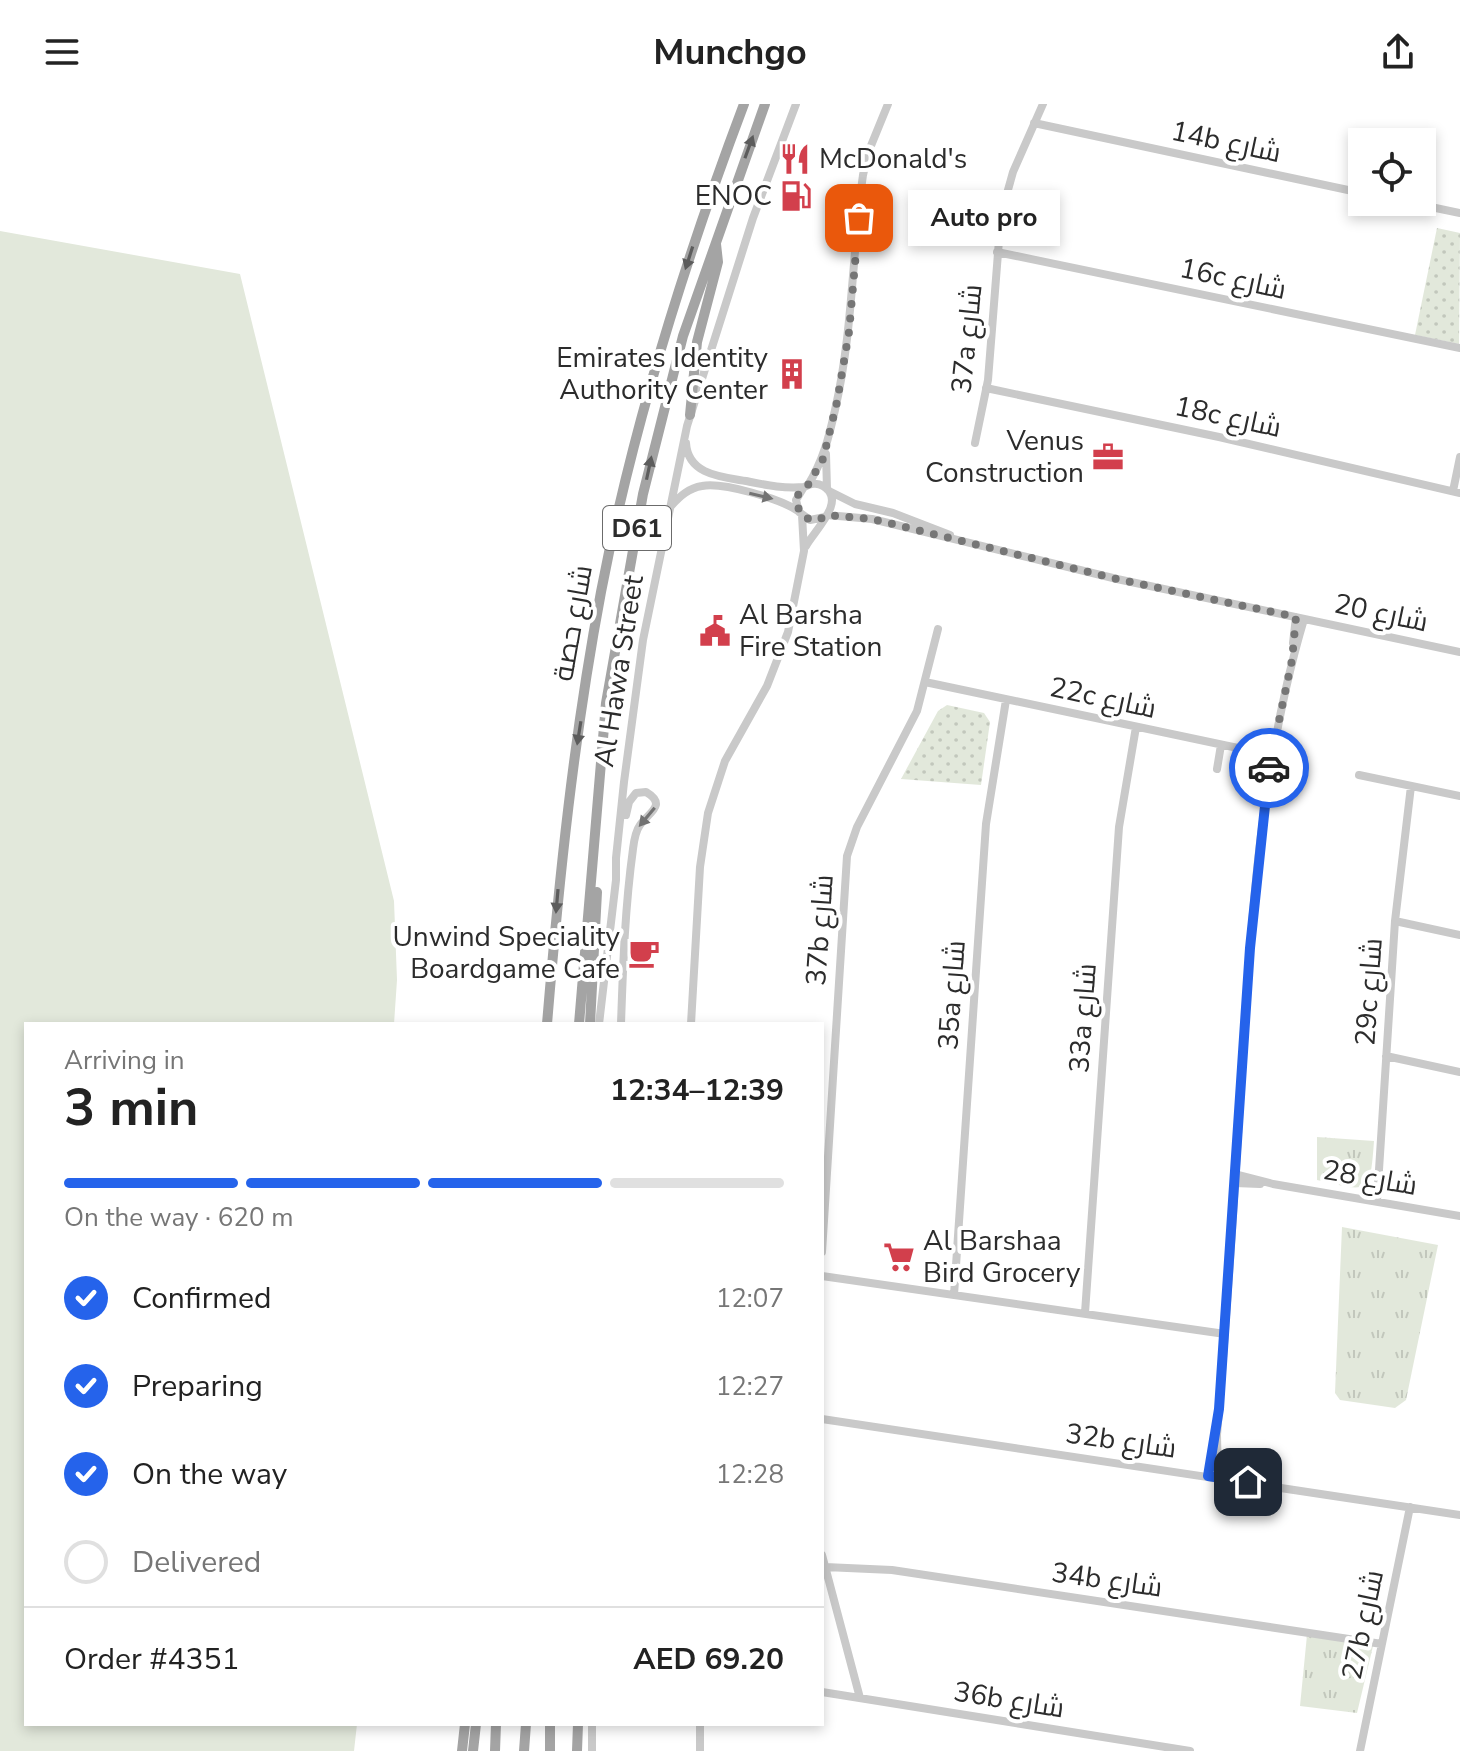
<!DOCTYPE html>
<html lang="en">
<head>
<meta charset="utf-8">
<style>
	body { margin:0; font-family:"Nunito Sans",Cairo,sans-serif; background:#f6f6f6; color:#222; height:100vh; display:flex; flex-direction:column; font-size:30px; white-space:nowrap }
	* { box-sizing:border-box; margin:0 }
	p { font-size:26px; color:#767676 }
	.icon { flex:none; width:44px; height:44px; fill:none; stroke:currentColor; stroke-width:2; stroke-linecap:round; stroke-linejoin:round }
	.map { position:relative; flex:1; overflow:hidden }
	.panel { position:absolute; left:24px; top:918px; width:800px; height:704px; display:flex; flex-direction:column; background:#fff; border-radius:0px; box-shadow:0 4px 12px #0003 }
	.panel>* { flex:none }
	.tools { position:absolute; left:1348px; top:24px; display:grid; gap:16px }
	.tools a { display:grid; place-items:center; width:88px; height:88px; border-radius:0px; background:#fff; box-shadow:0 4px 12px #0003; font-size:40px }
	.pin { position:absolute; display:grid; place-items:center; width:68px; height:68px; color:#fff; margin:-34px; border-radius:16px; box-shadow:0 4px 12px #0006 }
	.courier { position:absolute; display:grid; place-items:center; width:80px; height:80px; margin:-40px; border:6px solid #2563eb; border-radius:50%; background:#fff; color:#222; box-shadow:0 2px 10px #0007 }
	.bubble { position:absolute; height:56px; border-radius:0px; background:#fff; box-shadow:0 4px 12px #0003; font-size:26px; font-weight:700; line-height:56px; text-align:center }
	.summary em { font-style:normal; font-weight:700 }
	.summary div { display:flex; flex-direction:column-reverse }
	.summary { display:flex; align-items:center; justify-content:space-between; height:136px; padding:0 40px }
	h1 { font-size:52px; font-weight:700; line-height:60px }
	.bar { display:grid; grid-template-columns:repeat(4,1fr); gap:12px 8px; align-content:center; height:96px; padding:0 40px }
	.bar i { height:10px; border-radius:6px; background:#e0e0e0 }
	.bar .current { background:#2563eb }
	.bar p { grid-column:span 4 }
	.line { display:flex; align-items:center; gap:20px; padding:0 40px; border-top:2px solid #e0e0e0 }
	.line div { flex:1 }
	ol { padding:0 40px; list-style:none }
	li { display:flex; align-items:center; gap:24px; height:88px }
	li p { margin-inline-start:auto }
	li .icon { padding:8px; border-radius:50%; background:#2563eb; color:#fff; stroke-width:4 }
	li:last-child { color:#767676 }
	li i { width:44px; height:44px; border:4px solid #e0e0e0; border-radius:50% }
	header { display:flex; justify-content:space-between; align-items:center; height:104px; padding:0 40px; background:#fff; font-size:36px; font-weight:700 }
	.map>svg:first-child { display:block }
	.grass { fill:url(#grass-tufts) }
	.park { fill:url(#park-dots) }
	.pitch { fill:#e2e8db }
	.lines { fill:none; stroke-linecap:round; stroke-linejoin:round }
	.minor { stroke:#c9c9c9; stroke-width:8 }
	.major { stroke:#a4a4a4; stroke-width:10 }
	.oneway { fill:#5c5c5c }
	.oneway2 { fill:#737373 }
	.done { stroke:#767676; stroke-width:8; stroke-dasharray:0 14.4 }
	.route { stroke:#2563eb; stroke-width:10 }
	.labels { text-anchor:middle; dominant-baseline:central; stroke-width:8; stroke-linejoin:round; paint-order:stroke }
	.shield { fill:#fff; stroke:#6b6b6b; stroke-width:2 }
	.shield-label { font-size:26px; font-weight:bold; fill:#2c2c2c }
	.street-label { font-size:28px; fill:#2c2c2c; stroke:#fff }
	.poi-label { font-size:28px; fill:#2c2c2c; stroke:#fff; text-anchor:end }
</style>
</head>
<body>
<header><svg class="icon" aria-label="menu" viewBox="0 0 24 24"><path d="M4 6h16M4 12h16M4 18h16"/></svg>Munchgo<svg class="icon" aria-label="share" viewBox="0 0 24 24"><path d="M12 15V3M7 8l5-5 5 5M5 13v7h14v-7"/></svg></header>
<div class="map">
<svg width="1460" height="1647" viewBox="0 0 1460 1647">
	<defs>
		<pattern id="grass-tufts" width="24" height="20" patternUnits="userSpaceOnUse" patternTransform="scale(2)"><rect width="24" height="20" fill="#e2e8db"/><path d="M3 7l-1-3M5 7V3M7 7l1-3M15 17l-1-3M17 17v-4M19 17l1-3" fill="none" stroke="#c2c7bc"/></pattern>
		<pattern id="park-dots" width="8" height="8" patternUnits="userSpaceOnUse" patternTransform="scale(2)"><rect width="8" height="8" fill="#e2e8db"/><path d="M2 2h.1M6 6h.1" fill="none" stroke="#c2c7bc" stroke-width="1.8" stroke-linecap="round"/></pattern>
	</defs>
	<rect width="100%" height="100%" fill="#fff"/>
	<path class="grass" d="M 1317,1033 L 1374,1037 C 1370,1092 1369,1088 1317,1076 Z
		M 1342,1123 L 1438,1141 L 1406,1296 L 1395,1304 L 1340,1296 L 1335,1289 Z
		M 1307,1531 L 1373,1542 L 1357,1609 L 1300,1602 Z"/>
	<path class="park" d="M 1437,124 L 1460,129 L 1459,240 L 1415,231 Z
		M 947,601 L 984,609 L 990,618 L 981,681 L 901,675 L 938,607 Z"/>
	<path class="pitch" d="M 0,127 L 240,170 L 394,797 L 397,876 L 394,920 L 26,920 L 26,1620 L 357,1620 L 354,1647 L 0,1647 Z"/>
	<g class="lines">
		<path class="minor" d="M 1034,19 L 1362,89
			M 1407,98 L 1460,109
			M 997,148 L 1460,244
			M 986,284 L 1219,333 L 1460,389
			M 686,339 C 688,371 722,373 746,377 C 766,381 784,385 804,383
			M 975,339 L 988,276 L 1001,111 L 1013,68 L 1043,0
			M 826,350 L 827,385
			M 808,381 C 823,357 829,333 835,306 C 853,228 852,149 863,71 L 868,49 L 888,0
			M 829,387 L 855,400 L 893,409 L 950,431
			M 1453,387 L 1460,353
			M 671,402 C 680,392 689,384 702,382 C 723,378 781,395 798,407
			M 827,411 L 872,415 L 1117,475 L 1460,548
			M 806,442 C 814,427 848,396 823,382 C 816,378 811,380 804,383 L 796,396 L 799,408 L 810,416 L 825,413
			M 1293,539 L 1296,513
			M 925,578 L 1271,651
			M 1217,665 L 1221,641
			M 1359,671 L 1460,692
			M 1395,817 L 1460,831
			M 599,920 L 616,776 L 616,754 L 624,678 L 643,536 L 687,322 L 753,114 L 796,0
			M 621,920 C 623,861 625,803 633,745 C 634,737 635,728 640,721 C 648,709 668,701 646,688 L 636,689 L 629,698 L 626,711
			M 691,920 L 700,763 L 708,709 L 725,657 L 767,582 L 788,528 L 804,447 L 802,411
			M 1386,952 L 1460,968
			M 1235,1070 L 1273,1080 L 1460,1112
			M 1235,1079 L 1260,1080
			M 1377,1097 L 1395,817 L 1411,682
			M 822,1148 L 847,752 L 857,723 L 917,607 L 938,525
			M 822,1172 L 1225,1230
			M 954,1191 L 986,720 L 1006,596
			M 1085,1209 L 1119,723 L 1136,623
			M 822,1315 L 1460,1411
			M 1208,1372 L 1214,1343
			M 1218,1374 L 1217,1331 C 1227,1208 1235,1085 1242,963 C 1251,812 1261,660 1304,515
			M 822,1451 L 860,1594
			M 825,1463 L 892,1466 L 1382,1540
			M 822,1588 L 1190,1647
			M 592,1620 L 592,1647
			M 700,1620 L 700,1647
			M 1360,1647 L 1410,1403"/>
		<path class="major" d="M 690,311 L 697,238 L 718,158 L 716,140
			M 547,920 C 559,775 574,631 601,488 C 633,321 684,159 744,0
			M 579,920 L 606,599 L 643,390 L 683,232 L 765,0
			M 590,920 L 597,788
			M 462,1647 L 465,1620
			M 473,1647 L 476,1620
			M 495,1647 L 496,1620
			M 524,1647 L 526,1620
			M 550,1647 L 550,1620
			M 577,1647 L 578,1620"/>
	</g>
	<defs><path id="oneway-solid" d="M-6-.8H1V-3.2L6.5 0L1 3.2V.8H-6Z" transform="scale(2)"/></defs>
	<g class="oneway">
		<use href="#oneway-solid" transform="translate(749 43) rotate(-70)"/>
		<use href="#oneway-solid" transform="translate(689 154) rotate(108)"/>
		<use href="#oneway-solid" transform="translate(649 364) rotate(-78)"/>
		<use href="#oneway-solid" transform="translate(579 629) rotate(99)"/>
		<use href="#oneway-solid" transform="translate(557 797) rotate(95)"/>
	</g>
	<g class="oneway2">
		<use href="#oneway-solid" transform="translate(761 392) rotate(13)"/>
		<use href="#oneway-solid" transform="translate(647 713) rotate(130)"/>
	</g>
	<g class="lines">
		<path class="done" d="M 859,114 L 849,228 L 837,298 L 823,355 L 808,381 L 797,392 L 799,408 L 810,416 L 820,415 L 827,411 L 872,415 L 1117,475 L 1296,513 L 1292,556 L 1269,664"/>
		<path class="route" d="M 1248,1378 L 1208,1372 L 1219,1305 L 1250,844 L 1269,664"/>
	</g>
	<defs>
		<symbol id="restaurant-bare" viewBox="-9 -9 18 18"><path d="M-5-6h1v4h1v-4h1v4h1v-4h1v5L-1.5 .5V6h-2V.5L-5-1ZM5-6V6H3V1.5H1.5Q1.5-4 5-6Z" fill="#d23f4c" stroke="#fff" stroke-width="2.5" paint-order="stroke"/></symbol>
		<symbol id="fuel-bare" viewBox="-9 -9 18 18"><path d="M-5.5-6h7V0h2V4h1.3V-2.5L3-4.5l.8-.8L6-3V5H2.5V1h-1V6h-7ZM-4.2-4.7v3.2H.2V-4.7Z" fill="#d23f4c" stroke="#fff" stroke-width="2.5" paint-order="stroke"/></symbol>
		<symbol id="building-bare" viewBox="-9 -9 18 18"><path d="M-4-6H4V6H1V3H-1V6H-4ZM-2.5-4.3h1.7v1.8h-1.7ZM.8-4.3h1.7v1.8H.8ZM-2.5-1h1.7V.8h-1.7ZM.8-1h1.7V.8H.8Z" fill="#d23f4c" stroke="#fff" stroke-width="2.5" paint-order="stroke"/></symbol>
		<symbol id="office-bare" viewBox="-9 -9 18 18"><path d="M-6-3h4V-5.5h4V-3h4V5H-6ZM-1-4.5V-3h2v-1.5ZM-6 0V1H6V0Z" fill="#d23f4c" stroke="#fff" stroke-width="2.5" paint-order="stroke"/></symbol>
		<symbol id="civic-bare" viewBox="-9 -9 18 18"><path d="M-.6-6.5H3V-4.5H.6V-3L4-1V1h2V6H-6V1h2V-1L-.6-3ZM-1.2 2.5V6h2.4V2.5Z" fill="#d23f4c" stroke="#fff" stroke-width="2.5" paint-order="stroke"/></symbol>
		<symbol id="cafe-bare" viewBox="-9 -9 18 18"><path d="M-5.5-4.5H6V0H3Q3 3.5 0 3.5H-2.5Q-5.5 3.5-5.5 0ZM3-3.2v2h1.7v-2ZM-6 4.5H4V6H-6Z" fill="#d23f4c" stroke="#fff" stroke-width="2.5" paint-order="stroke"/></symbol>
		<symbol id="supermarket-bare" viewBox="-9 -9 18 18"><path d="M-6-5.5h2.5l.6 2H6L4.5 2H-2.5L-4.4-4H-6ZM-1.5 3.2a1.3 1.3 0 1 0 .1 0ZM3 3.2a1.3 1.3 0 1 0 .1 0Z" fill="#d23f4c" stroke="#fff" stroke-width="2.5" paint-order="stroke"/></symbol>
	</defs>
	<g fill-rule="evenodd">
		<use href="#restaurant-bare" x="773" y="33" width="44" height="44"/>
		<use href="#fuel-bare" x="774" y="70" width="44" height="44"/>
		<use href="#building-bare" x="770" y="248" width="44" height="44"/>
		<use href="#office-bare" x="1086" y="331" width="44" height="44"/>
		<use href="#civic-bare" x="693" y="505" width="44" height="44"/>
		<use href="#cafe-bare" x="622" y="827" width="44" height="44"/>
		<use href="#supermarket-bare" x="877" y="1131" width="44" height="44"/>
	</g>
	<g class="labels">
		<rect class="shield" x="603" y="402" width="68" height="44" rx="6"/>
		<g class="shield-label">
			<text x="637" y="424">D61</text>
		</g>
		<g class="street-label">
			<text transform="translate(1226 38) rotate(12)">14b شارع</text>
			<text transform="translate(1233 175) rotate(12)">16c شارع</text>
			<text transform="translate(967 235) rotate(-84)">37a شارع</text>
			<text transform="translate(1228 313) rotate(12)">18c شارع</text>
			<text transform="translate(1381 509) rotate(12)">شارع 20</text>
			<text transform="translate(573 519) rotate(-80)">شارع حصة</text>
			<text transform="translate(619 567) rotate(-81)">Al Hawa Street</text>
			<text transform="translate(1103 594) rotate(12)">22c شارع</text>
			<text transform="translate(820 826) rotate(-86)">37b شارع</text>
			<text transform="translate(1369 888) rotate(-86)">29c شارع</text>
			<text transform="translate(952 891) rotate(-86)">35a شارع</text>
			<text transform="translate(1083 914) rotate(-86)">33a شارع</text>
			<text transform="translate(1370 1074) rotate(10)">شارع 28</text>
			<text transform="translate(1121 1337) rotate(8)">32b شارع</text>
			<text transform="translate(1107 1476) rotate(8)">34b شارع</text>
			<text transform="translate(1363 1521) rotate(-78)">27b شارع</text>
			<text transform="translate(1009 1596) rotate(9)">36b شارع</text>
		</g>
		<g class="poi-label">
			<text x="819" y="55" text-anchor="start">McDonald's</text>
			<text x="772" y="92">ENOC</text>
			<text x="768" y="254">Emirates Identity<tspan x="768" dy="32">Authority Center</tspan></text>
			<text x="1084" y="337">Venus<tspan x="1084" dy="32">Construction</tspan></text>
			<text x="739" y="511" text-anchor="start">Al Barsha<tspan x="739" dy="32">Fire Station</tspan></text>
			<text x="620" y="833">Unwind Speciality<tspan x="620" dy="32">Boardgame Cafe</tspan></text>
			<text x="923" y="1137" text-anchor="start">Al Barshaa<tspan x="923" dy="32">Bird Grocery</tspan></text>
		</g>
	</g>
</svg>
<div class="tools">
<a><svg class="icon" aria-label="locate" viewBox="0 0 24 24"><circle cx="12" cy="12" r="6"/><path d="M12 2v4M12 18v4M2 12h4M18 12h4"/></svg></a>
</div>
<div class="pin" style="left:859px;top:114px;background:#ea580c"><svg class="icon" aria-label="bag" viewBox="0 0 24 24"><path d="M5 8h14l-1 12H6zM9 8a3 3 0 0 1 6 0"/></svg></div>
<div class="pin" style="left:1248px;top:1378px;background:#1f2937"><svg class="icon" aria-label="home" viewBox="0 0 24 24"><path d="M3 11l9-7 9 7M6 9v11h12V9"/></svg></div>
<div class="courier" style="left:1269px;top:664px"><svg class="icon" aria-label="car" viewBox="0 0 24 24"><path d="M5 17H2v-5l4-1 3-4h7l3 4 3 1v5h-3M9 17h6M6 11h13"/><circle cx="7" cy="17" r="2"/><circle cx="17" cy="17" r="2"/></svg></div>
<div class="bubble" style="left:908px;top:86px;width:152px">Auto pro</div>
<section class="panel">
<div class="summary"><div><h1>3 min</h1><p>Arriving in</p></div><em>12:34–12:39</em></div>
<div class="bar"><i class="current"></i><i class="current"></i><i class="current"></i><i></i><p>On the way · 620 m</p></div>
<ol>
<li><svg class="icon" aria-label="check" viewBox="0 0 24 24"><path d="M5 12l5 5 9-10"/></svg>Confirmed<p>12:07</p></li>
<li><svg class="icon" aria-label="check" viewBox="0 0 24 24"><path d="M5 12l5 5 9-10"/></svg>Preparing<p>12:27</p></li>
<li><svg class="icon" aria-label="check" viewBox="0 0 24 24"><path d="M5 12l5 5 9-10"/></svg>On the way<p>12:28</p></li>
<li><i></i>Delivered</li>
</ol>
<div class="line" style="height:104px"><div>Order #4351</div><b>AED 69.20</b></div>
</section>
</div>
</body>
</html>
